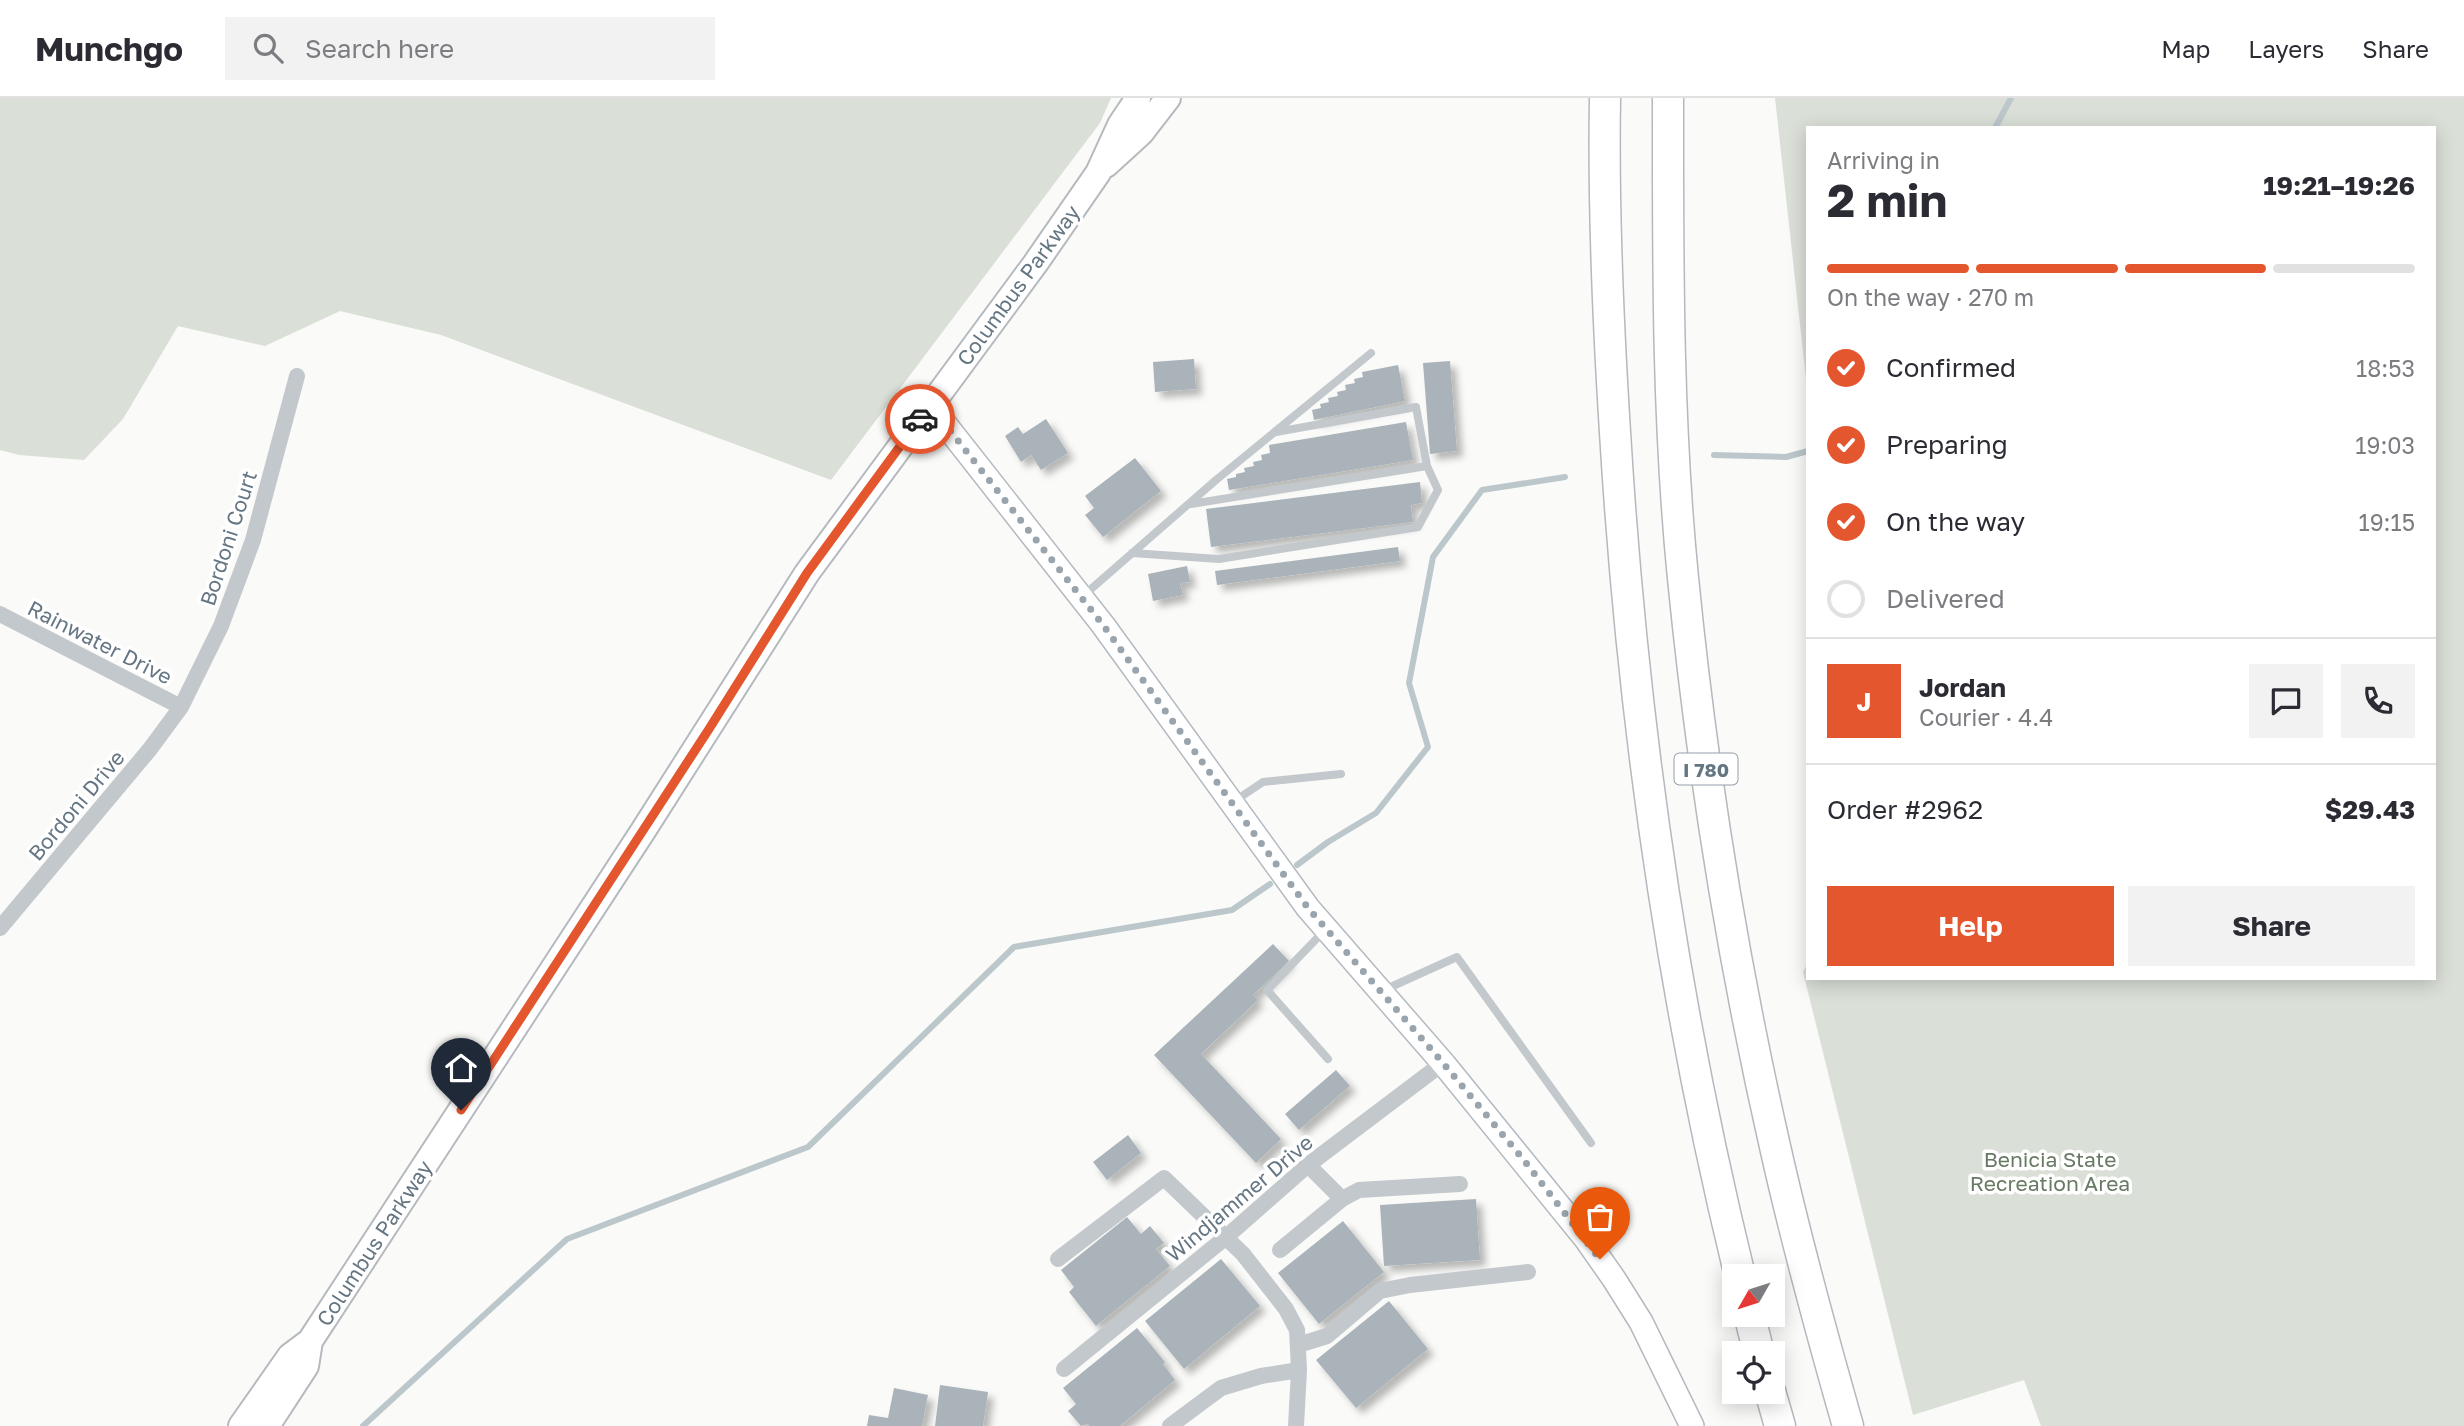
<!DOCTYPE html>
<html lang="en">
<head>
<meta charset="utf-8">
<style>
	body { margin:0; font-family:"Golos Text",sans-serif; background:#f2f2f3; color:#2b2b33; height:100vh; display:flex; flex-direction:column; font-size:26px; white-space:nowrap }
	* { box-sizing:border-box; margin:0 }
	p { font-size:23px; color:#7c7c81 }
	.icon { flex:none; width:38px; height:38px; fill:none; stroke:currentColor; stroke-width:2; stroke-linecap:round; stroke-linejoin:round }
	.map { position:relative; flex:1; overflow:hidden }
	.side { position:absolute; left:1806px; top:28px; width:630px; height:854px; display:flex; flex-direction:column; background:#fff; border-radius:0px; box-shadow:0 4px 18px #0003 }
	.side>* { flex:none }
	.needle { width:46px; rotate:231deg }
	.fabs { position:absolute; left:1722px; top:1166px; display:grid; gap:14px }
	.fabs a { display:grid; place-items:center; width:63px; height:63px; border-radius:0px; background:#fff; box-shadow:0 4px 18px #0003; font-size:35px }
	.pin { position:absolute; display:grid; place-items:center; width:60px; height:60px; color:#fff; margin:-72px -30px; border-radius:50% 50% 50% 0; rotate:-45deg; box-shadow:0 0 7px #0007 }
	.pin .icon { rotate:45deg }
	.courier { position:absolute; display:grid; place-items:center; width:70px; height:70px; margin:-35px; border:5px solid #e4572e; border-radius:50%; background:#fff; color:#222; box-shadow:0 2px 9px #0007 }
	.head em { font-style:normal; font-weight:700 }
	.head div { display:flex; flex-direction:column-reverse }
	.head { display:flex; align-items:center; justify-content:space-between; height:119px; padding:0 21px }
	h1 { font-size:46px; font-weight:700; line-height:52px }
	.bar { display:grid; grid-template-columns:repeat(4,1fr); gap:10px 7px; align-content:center; height:84px; padding:0 21px }
	.bar i { height:9px; border-radius:5px; background:#e1e1e2 }
	.bar .on { background:#e4572e }
	.bar p { grid-column:span 4 }
	.line { display:flex; align-items:center; gap:18px; padding:0 21px; border-top:2px solid #e1e1e2 }
	.line div { flex:1 }
	.round { display:grid; place-items:center; flex:none; width:74px; height:74px; border-radius:0px; background:#f2f2f3 }
	ol { padding:0 21px; list-style:none }
	li { display:flex; align-items:center; gap:21px; height:77px }
	li p { margin-inline-start:auto }
	li .icon { padding:7px; border-radius:50%; background:#e4572e; color:#fff; stroke-width:4 }
	li:last-child { color:#7c7c81 }
	li i { width:38px; height:38px; border:4px solid #e1e1e2; border-radius:50% }
	.cta { display:flex; gap:14px; margin-top:auto; padding:14px 21px }
	.cta a { flex:1; height:80px; border-radius:0px; background:#e4572e; color:#fff; font-size:28px; font-weight:700; line-height:80px; text-align:center }
	.cta a+a { background:#f2f2f3; color:#2b2b33 }
	header { display:flex; align-items:center; gap:42px; box-sizing:border-box; height:98px; padding:0 35px; background:#fff; border-bottom:2px solid #e1e1e2 }
	header strong { font-size:33px }
	nav { display:flex; gap:38px; margin-inline-start:auto; font-size:24px }
	.search { width:490px; height:63px; background:#f2f2f3; display:flex; align-items:center; gap:18px; box-sizing:border-box; padding:0 24px; border-radius:0px; color:#7c7c81; font-size:26px }
	.map>svg:first-child { display:block }
	.green { fill:#dadfd7 }
	.lines { fill:none; stroke-linecap:round; stroke-linejoin:round }
	.stream { stroke:#bbc7cb; stroke-width:6 }
	.building { fill:#aab3b9; filter:url(#shadow) }
	.secondary-casing { stroke:#b3babf; stroke-width:26 }
	.primary-casing { stroke:#b5babe; stroke-width:28 }
	.motorway-casing { stroke:#b4b9bd; stroke-width:33 }
	.service { stroke:#c3c8cc; stroke-width:8 }
	.minor { stroke:#c3c8cc; stroke-width:16 }
	.secondary { stroke:#fff; stroke-width:23 }
	.primary { stroke:#fff; stroke-width:24 }
	.motorway { stroke:#fff; stroke-width:30 }
	.done { stroke:#99a4ac; stroke-width:7; stroke-dasharray:0 12.6 }
	.route { stroke:#e4572e; stroke-width:9 }
	.labels { text-anchor:middle; dominant-baseline:central; stroke-width:7; stroke-linejoin:round; paint-order:stroke }
	.shield { fill:#fff; stroke:#939fa8; stroke-width:2 }
	.shield-label { font-size:19px; font-weight:bold; fill:#657683 }
	.street-label { font-size:21px; fill:#657683; stroke:#fff }
	.park-label { font-size:21px; fill:#687a64; stroke:#fff }
</style>
</head>
<body>
<header>
<strong>Munchgo</strong>
<div class="search"><svg class="icon" aria-label="search" viewBox="0 0 24 24"><circle cx="10" cy="10" r="6"/><path d="M15 15l6 6"/></svg>Search here</div>
<nav><a>Map</a><a>Layers</a><a>Share</a></nav>
</header>
<div class="map">
<svg width="2464" height="1328" viewBox="0 0 2464 1328">
	<defs>
		<filter id="shadow"><feDropShadow dx="6" dy="6" stdDeviation="3.5" flood-color="#0004"/></filter>
	</defs>
	<rect width="100%" height="100%" fill="#fafaf8"/>
	<path class="green" d="M 0,0 L 1111,0 L 1100,25 L 831,382 L 441,237 L 340,213 L 265,248 L 178,228 L 123,321 L 84,362 L 19,357 L 0,352 Z
		M 1775,0 L 2464,0 L 2464,1328 L 2041,1328 L 2024,1282 L 1913,1317 L 1803,874 L 1808,864 L 1808,880 L 2434,880 L 2434,30 L 1808,30 L 1808,299 Z"/>
	<g class="lines">
		<path class="stream" d="M 1995,30 L 2011,0
			M 1714,357 L 1786,359 L 1808,353
			M 1297,767 L 1328,744 L 1376,715 L 1428,649 L 1409,585 L 1433,459 L 1482,392 L 1565,379
			M 363,1328 L 567,1141 L 808,1049 L 1014,849 L 1232,812 L 1270,786"/>
	</g>
	<path class="building" d="M 1194,261 L 1196,291 L 1155,294 L 1153,264 Z
		M 1450,263 L 1457,353 L 1430,356 L 1423,265 Z
		M 1398,267 L 1405,303 L 1314,322 L 1312,312 L 1321,310 L 1320,306 L 1329,304 L 1328,300 L 1338,298 L 1337,294 L 1346,292 L 1345,287 L 1355,285 L 1354,281 L 1363,279 L 1362,274 Z
		M 1046,321 L 1068,355 L 1041,372 L 1031,357 L 1021,364 L 1005,338 L 1018,329 L 1023,336 Z
		M 1406,324 L 1413,362 L 1229,392 L 1227,381 L 1236,379 L 1236,376 L 1245,374 L 1244,370 L 1254,368 L 1253,364 L 1262,362 L 1261,357 L 1270,355 L 1269,347 Z
		M 1135,360 L 1161,393 L 1103,439 L 1085,417 L 1094,410 L 1085,398 Z
		M 1420,384 L 1422,405 L 1411,407 L 1413,424 L 1211,449 L 1206,411 Z
		M 1398,449 L 1400,463 L 1217,487 L 1215,473 Z
		M 1187,468 L 1190,484 L 1180,485 L 1183,497 L 1153,503 L 1148,476 Z
		M 1273,846 L 1289,863 L 1253,897 L 1258,902 L 1201,956 L 1281,1041 L 1256,1065 L 1154,957 Z
		M 1336,972 L 1350,988 L 1299,1032 L 1285,1016 Z
		M 1128,1037 L 1141,1055 L 1107,1082 L 1093,1064 Z
		M 1476,1101 L 1480,1162 L 1384,1168 L 1380,1107 Z
		M 1127,1119 L 1141,1136 L 1150,1128 L 1164,1145 L 1156,1151 L 1170,1168 L 1096,1228 L 1069,1194 L 1074,1189 L 1061,1172 Z
		M 1343,1123 L 1384,1174 L 1319,1226 L 1278,1175 Z
		M 1221,1161 L 1260,1208 L 1184,1271 L 1145,1223 Z
		M 1389,1203 L 1428,1251 L 1356,1310 L 1316,1262 Z
		M 1137,1230 L 1165,1264 L 1163,1266 L 1175,1282 L 1120,1328 L 1089,1328 L 1088,1326 L 1081,1328 L 1068,1313 L 1076,1306 L 1063,1290 Z
		M 940,1287 L 988,1294 L 983,1328 L 935,1328 Z
		M 894,1290 L 928,1297 L 922,1328 L 867,1328 L 869,1317 L 888,1320 Z"/>
	<g class="lines">
		<defs>
			<path id="secondary" d="M 930,307 L 1103,527 L 1308,810 L 1443,965 L 1586,1141 L 1614,1181 L 1641,1224 L 1692,1328"/>
			<path id="primary" d="M 1106,67 L 1141,35 L 1168,0
				M 241,1328 L 290,1258 L 310,1243 L 643,733 L 807,475 L 1035,166 L 1098,75 L 1120,27 L 1138,0
				M 267,1328 L 306,1268 L 310,1243"/>
			<path id="motorway" d="M 1605,0 C 1603,112 1608,223 1615,334 C 1632,618 1672,901 1740,1178
				M 1668,0 C 1668,160 1667,320 1683,480 C 1702,672 1733,865 1776,1053 C 1797,1146 1822,1237 1848,1328
				M 1749,1216 L 1759,1255
				M 1770,1293 L 1780,1328"/>
		</defs>
		<use href="#secondary" class="secondary-casing"/>
		<use href="#primary" class="primary-casing"/>
		<use href="#motorway" class="motorway-casing"/>
		<path class="service" d="M 1191,406 L 1427,368
			M 1132,455 L 1219,461 L 1418,429 L 1438,392 L 1427,368 L 1416,309 L 1276,334
			M 1083,498 L 1216,382 L 1371,255
			M 1233,704 L 1263,684 L 1341,676
			M 1324,833 L 1267,892 L 1328,961
			M 1384,892 L 1457,859 L 1591,1045"/>
		<path class="minor" d="M 0,516 L 181,609
			M 0,830 L 150,651 L 181,609 L 221,528 L 253,442 L 297,278
			M 1308,1067 L 1342,1101
			M 1280,1152 L 1342,1101 L 1359,1092 L 1460,1086
			M 1058,1161 L 1164,1080 L 1243,1156 L 1286,1211 L 1297,1232 L 1299,1272 L 1296,1328
			M 1298,1247 L 1327,1238 L 1380,1193 L 1410,1187 L 1528,1174
			M 1064,1271 L 1225,1140 L 1308,1067 L 1443,965
			M 1170,1328 L 1221,1290 L 1261,1278 L 1299,1272"/>
		<use href="#secondary" class="secondary"/>
		<use href="#primary" class="primary"/>
		<use href="#motorway" class="motorway"/>
	</g>
	<g class="lines">
		<path class="done" d="M 920,321 L 930,307 L 1103,527 L 1308,810 L 1443,965 L 1523,1061 L 1600,1161"/>
		<path class="route" d="M 461,1012 L 709,631 L 807,475 L 920,321"/>
	</g>
	<g class="labels">
		<rect class="shield" x="1674.5" y="655.5" width="63" height="31" rx="5"/>
		<g class="shield-label">
			<text x="1706" y="671">I 780</text>
		</g>
		<g class="street-label">
			<text transform="translate(1018 187) rotate(-54)">Columbus Parkway</text>
			<text transform="translate(228 440) rotate(-72)">Bordoni Court</text>
			<text transform="translate(100 544) rotate(27)">Rainwater Drive</text>
			<text transform="translate(76 707) rotate(-50)">Bordoni Drive</text>
			<text transform="translate(1239 1100) rotate(-40)">Windjammer Drive</text>
			<text transform="translate(374 1145) rotate(-57)">Columbus Parkway</text>
		</g>
		<g class="park-label">
			<text x="2050" y="1061">Benicia State<tspan x="2050" dy="24">Recreation Area</tspan></text>
		</g>
	</g>
</svg>
<div class="fabs">
<a><svg class="needle" viewBox="-14 -14 28 28"><path d="M0-13l5 13h-10z" fill="#e53935"/><path d="M0 13l5-13h-10z" fill="#7c7c81"/></svg></a>
<a><svg class="icon" aria-label="locate" viewBox="0 0 24 24"><circle cx="12" cy="12" r="6"/><path d="M12 2v4M12 18v4M2 12h4M18 12h4"/></svg></a>
</div>
<div class="pin" style="left:1600px;top:1161px;background:#ea580c"><svg class="icon" aria-label="bag" viewBox="0 0 24 24"><path d="M5 8h14l-1 12H6zM9 8a3 3 0 0 1 6 0"/></svg></div>
<div class="pin" style="left:461px;top:1012px;background:#1f2937"><svg class="icon" aria-label="home" viewBox="0 0 24 24"><path d="M3 11l9-7 9 7M6 9v11h12V9"/></svg></div>
<div class="courier" style="left:920px;top:321px"><svg class="icon" aria-label="car" viewBox="0 0 24 24"><path d="M5 17H2v-5l4-1 3-4h7l3 4 3 1v5h-3M9 17h6M6 11h13"/><circle cx="7" cy="17" r="2"/><circle cx="17" cy="17" r="2"/></svg></div>
<section class="side">
<div class="head"><div><h1>2 min</h1><p>Arriving in</p></div><em>19:21–19:26</em></div>
<div class="bar"><i class="on"></i><i class="on"></i><i class="on"></i><i></i><p>On the way · 270 m</p></div>
<ol>
<li><svg class="icon" aria-label="check" viewBox="0 0 24 24"><path d="M5 12l5 5 9-10"/></svg>Confirmed<p>18:53</p></li>
<li><svg class="icon" aria-label="check" viewBox="0 0 24 24"><path d="M5 12l5 5 9-10"/></svg>Preparing<p>19:03</p></li>
<li><svg class="icon" aria-label="check" viewBox="0 0 24 24"><path d="M5 12l5 5 9-10"/></svg>On the way<p>19:15</p></li>
<li><i></i>Delivered</li>
</ol>
<div class="line" style="height:126px"><b class="round" style="background:#e4572e;color:#fff">J</b><div><b>Jordan</b><p>Courier · 4.4</p></div><a class="round"><svg class="icon" aria-label="chat" viewBox="0 0 24 24"><path d="M4 5h16v11H9l-5 4z"/></svg></a><a class="round"><svg class="icon" aria-label="phone" viewBox="0 0 24 24"><path d="M5 4h4l2 5-3 2q2 4 5 5l2-3 5 2v4C11 20 4 13 5 4z"/></svg></a></div>
<div class="line" style="height:91px"><div>Order #2962</div><b>$29.43</b></div>
<div class="cta"><a>Help</a><a>Share</a></div>
</section>
</div>
</body>
</html>
